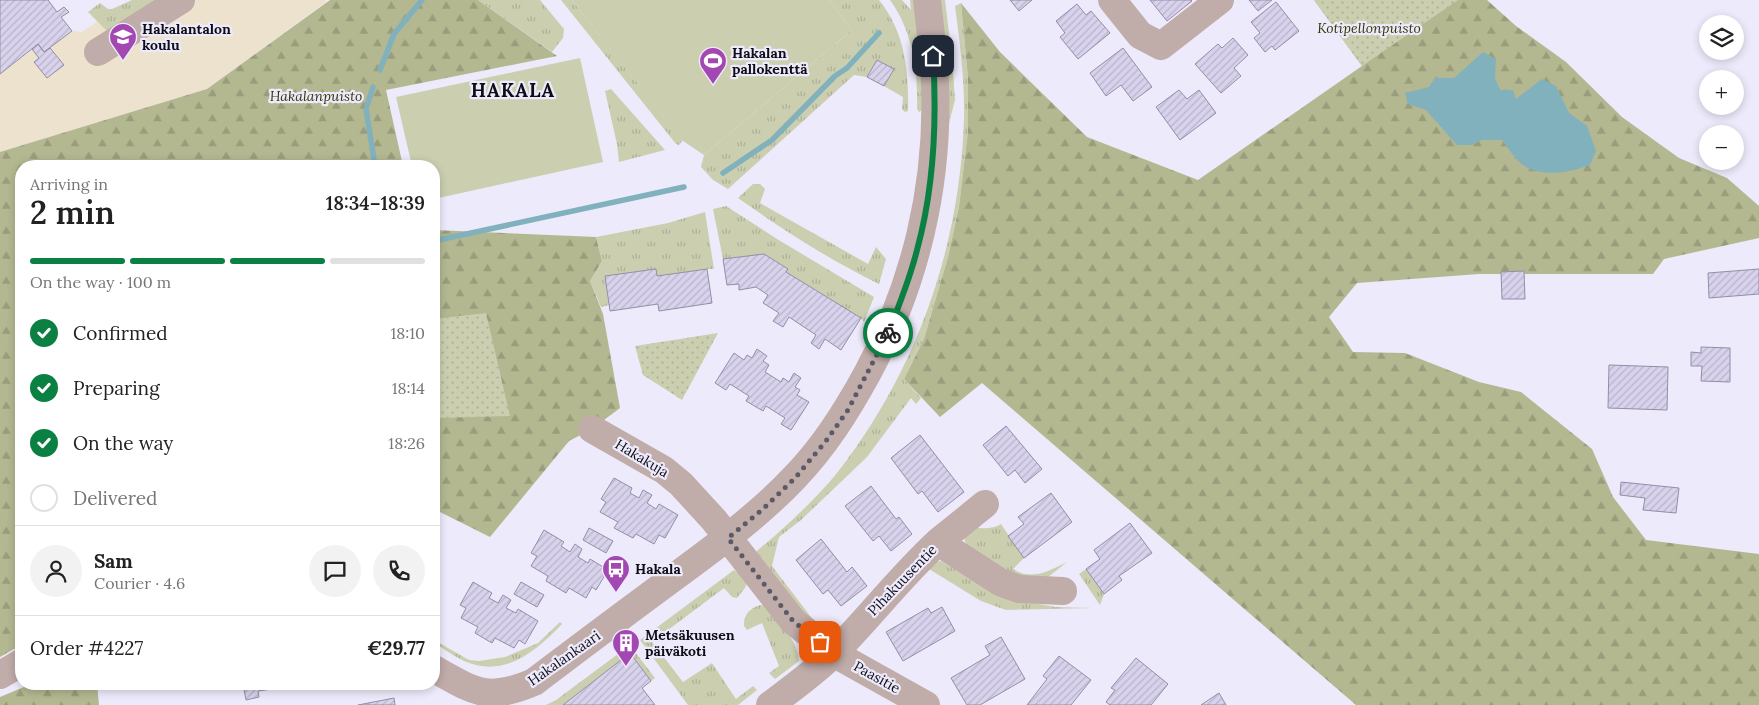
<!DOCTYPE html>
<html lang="en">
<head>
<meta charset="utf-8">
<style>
	body { margin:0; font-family:Lora,serif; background:#f2f2f2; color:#222; height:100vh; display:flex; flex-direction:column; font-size:19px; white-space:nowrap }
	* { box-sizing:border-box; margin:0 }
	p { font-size:16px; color:#767676 }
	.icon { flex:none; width:28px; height:28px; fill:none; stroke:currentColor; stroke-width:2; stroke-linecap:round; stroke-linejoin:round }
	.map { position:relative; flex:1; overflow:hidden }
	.drawer { position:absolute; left:15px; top:160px; width:425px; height:530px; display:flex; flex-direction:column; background:#fff; border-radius:20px; box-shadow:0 2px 8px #0003 }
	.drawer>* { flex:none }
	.tools { position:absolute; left:1699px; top:15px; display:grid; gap:10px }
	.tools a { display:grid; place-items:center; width:45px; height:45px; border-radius:50%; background:#fff; box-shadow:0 2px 8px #0003; font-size:25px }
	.pin { position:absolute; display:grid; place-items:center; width:42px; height:42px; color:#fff; margin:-21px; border-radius:10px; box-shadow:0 2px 8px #0006 }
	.courier { position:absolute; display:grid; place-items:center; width:50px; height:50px; margin:-25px; border:4px solid #0b8043; border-radius:50%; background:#fff; color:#222; box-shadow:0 1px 6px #0007 }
	.summary em { font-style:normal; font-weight:600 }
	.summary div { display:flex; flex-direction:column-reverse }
	.summary { display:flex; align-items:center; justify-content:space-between; height:85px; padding:0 15px }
	h1 { font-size:32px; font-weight:600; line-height:38px }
	.bar { display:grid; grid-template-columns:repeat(4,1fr); gap:8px 5px; align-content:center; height:60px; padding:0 15px }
	.bar i { height:6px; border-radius:4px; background:#e0e0e0 }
	.bar .active { background:#0b8043 }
	.bar p { grid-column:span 4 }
	.line { display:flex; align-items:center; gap:12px; padding:0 15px; border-top:1px solid #e0e0e0 }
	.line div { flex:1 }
	.round { display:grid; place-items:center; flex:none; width:52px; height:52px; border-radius:26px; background:#f2f2f2 }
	ol { padding:0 15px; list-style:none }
	li { display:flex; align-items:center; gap:15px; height:55px }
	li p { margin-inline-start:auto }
	li .icon { padding:5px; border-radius:50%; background:#0b8043; color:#fff; stroke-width:4 }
	li:last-child { color:#767676 }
	li i { width:28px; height:28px; border:2px solid #e0e0e0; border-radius:50% }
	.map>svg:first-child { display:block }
	.education { fill:#ece2cd }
	.grass { fill:url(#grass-tufts) }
	.forest { fill:url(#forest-firs) }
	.park { fill:url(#park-dots) }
	.pitch { fill:#cbcfb0 }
	.water { fill:#81b1bc }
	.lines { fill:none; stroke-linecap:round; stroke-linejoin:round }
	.stream { stroke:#81b1bc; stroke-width:5.5 }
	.building { fill:url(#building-hatch); stroke:#948da6 }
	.minor { stroke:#c0aca9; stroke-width:28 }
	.done { stroke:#5c5a66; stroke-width:5; stroke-dasharray:0 9 }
	.route { stroke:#0b8043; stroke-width:6 }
	.labels { text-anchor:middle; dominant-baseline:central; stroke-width:4.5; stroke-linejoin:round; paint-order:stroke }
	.park-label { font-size:14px; font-style:italic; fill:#353807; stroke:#edeafb }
	.poi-label { font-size:14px; font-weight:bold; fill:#0e0d16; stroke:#edeafb; text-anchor:start }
	.street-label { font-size:14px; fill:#0e0d16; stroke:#edeafb }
	.district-label { font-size:19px; font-weight:bold; letter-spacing:1px; fill:#0e0d16; stroke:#edeafb }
</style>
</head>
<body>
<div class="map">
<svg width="1759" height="705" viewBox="0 0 1759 705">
	<defs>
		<pattern id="grass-tufts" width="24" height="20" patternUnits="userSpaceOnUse" patternTransform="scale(1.25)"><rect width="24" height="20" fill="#cbcfb0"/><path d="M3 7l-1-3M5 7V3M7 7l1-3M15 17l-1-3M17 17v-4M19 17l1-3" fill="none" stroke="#adb197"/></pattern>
		<pattern id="forest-firs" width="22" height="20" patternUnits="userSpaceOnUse" patternTransform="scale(1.25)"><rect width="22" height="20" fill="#b3b891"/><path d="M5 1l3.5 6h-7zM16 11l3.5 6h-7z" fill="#999d7c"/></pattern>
		<pattern id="park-dots" width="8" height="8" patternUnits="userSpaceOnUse" patternTransform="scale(1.25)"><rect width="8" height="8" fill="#cbcfb0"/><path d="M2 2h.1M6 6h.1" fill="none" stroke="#adb197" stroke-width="1.8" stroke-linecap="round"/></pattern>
		<pattern id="building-hatch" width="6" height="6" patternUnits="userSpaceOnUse" patternTransform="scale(1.25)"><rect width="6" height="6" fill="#d9d2ed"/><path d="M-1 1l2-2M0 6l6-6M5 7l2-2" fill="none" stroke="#b9b3ca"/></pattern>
	</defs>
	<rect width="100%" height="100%" fill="#edeafb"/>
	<path class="education" d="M 0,0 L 48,0 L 57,12 L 64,7 L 69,12 L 61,18 L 72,31 L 82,32 L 104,17 L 145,0 L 325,0 L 326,2 L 207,89 L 0,152 Z"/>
	<path class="grass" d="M 132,0 L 171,0 L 109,33 L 88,12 L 100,3 L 108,9 L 112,9 Z
		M 478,0 L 540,0 L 564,29 L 563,38 L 552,52 Z
		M 561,0 L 572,0 L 683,140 L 679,145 L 676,144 Z
		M 829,0 L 879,0 C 905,32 909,71 908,111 L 905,112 L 902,109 L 903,97 L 884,86 L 893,69 L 877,60 L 867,77 L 854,75 L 728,189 L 713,180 L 701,167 L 704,155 L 852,30 Z
		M 890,0 L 902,0 L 911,10 L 910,0 L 916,0 L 921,30 L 922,110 L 919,112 L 917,109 C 918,70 913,32 890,0 Z
		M 940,0 L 945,0 L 952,58 L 955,100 L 949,123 Z
		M 961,3 L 968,78 L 968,131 L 959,207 L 948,257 L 924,339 L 904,379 L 921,398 L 916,404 L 911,398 L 867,457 L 801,520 L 779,537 L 772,566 L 814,621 L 839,633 L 829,634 L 801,615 L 756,552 C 763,545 772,539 779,532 C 799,514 820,494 837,473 C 916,372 960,248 964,119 C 965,82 960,44 955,6 Z
		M 611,89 L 665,150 L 619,162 L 617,144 L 605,91 Z
		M 753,184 L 760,184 L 765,189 L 760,203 L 868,264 L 876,247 L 886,259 L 879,284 C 830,260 783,230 738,198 Z
		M 726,206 L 777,239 L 874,297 L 864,322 L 861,318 L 786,272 L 788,269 L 764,254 L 723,259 L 713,209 Z
		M 705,212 L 714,269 L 707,269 L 657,276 L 656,269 L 605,276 L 609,305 L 601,307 L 590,281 L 602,261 L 596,237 L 668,223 Z
		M 1001,524 L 1024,558 L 1013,569 C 1032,581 1049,571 1067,562 L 1047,578 L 1023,580 L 966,545 L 964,537 L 974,527 C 983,529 993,529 1001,524 Z
		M 941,561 L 1002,597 L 1055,607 L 1093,608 L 1006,610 L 981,601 L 929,569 L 932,562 Z
		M 1086,569 L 1104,594 L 1100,605 L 1079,574 Z
		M 734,570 L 742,576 L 747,583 L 745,588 L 737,598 L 732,597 L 724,588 L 652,642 L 683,682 L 712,663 L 736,699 L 753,686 L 757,690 L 738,705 L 688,705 L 640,640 Z
		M 760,605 L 767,606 C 779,623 798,640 799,661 L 775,679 L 769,673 L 779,666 L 762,623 L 747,630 L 744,626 C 744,614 749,609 760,605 Z
		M 560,622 L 562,624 C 536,651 505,679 464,661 C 454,656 444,649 434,643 L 434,640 L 469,660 L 479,661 L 505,657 L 538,643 Z
		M 632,648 L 655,678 L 651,681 L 630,653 L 563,705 L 546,705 L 556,700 L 622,651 Z"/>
	<path class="forest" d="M 330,0 L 478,0 L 557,56 L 386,90 L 403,166 L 21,166 L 21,645 L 0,657 L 0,152 L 207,89 Z
		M 1314,0 L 1487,0 L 1516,26 L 1566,62 L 1622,117 L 1679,158 L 1727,178 L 1759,206 L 1759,238 L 1664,259 L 1653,274 L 1479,274 L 1357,283 L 1329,317 L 1353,352 L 1405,353 L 1479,382 L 1521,392 L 1592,449 L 1613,497 L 1646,540 L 1759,554 L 1759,705 L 1356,705 L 982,383 L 940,417 L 904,379 L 924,339 L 948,257 L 959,207 L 968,131 L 968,78 L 961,3 L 1000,52 L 1087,137 L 1198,180 L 1362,66 Z
		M 434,230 L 596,237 L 602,261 L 590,281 L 603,314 L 620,408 L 592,429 L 569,441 L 490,537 L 434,509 Z
		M 31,684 L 97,684 L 99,705 L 0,705 L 0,697 Z"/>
	<path class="park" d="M 1314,0 L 1458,0 L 1362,66 Z
		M 486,313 L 510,416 L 434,418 L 434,319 Z
		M 718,333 L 682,400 L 643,375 L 635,346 Z"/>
	<path class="pitch" d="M 572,0 L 829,0 L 852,30 L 704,155 L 683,141 Z
		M 580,58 L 603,162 L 434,199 L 434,166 L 412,166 L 396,97 Z"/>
	<path class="water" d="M 1483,52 L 1496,59 L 1495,78 L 1500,90 L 1513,90 L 1516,99 L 1542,79 L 1556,86 L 1569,113 L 1587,126 L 1596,151 L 1590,165 C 1571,172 1548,177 1528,168 C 1517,163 1509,149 1502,140 L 1482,140 L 1472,145 L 1457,145 L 1426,110 L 1408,104 L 1405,93 L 1429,87 L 1435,78 L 1454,78 Z"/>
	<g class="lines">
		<path class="stream" d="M 380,70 L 394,34 L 422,0
			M 373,87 L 366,109 L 375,166
			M 723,173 L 772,140 L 835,76 L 847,68 L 879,33
			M 434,241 L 684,187"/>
	</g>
	<path class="building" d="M 0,0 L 48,0 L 57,12 L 64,7 L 69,12 L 61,17 L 72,31 L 44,52 L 38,44 L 0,74 Z
		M 1010,0 L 1032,0 L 1019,11 Z
		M 1150,0 L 1191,0 L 1192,1 L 1167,21 Z
		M 1249,0 L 1272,0 L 1258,11 Z
		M 1276,2 L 1299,31 L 1275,50 L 1272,46 L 1265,52 L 1254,38 L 1260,33 L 1251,22 Z
		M 1077,4 L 1086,15 L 1091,11 L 1110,33 L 1078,59 L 1060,37 L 1065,33 L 1056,21 Z
		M 1233,38 L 1248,55 L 1234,68 L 1241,76 L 1221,93 L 1195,64 L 1218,44 L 1222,48 Z
		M 38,44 L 44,52 L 50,48 L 64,65 L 47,78 L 34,62 L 39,58 L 32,49 Z
		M 1123,48 L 1152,87 L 1133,101 L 1121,85 L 1106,96 L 1090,73 Z
		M 877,60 L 894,69 L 884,86 L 867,77 Z
		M 1179,90 L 1187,99 L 1199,90 L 1216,113 L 1180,140 L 1156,107 Z
		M 764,254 L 788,269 L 786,272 L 861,318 L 841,350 L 825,339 L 819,349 L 811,343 L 816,335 L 789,317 L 783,327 L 773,321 L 779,313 L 763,303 L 768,295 L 756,287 L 739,290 L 739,284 L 727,285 L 723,259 Z
		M 656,269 L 657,276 L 707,269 L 712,303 L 659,311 L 658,304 L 610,311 L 605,276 Z
		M 1759,269 L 1759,294 L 1709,298 L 1708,273 Z
		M 1524,271 L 1525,299 L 1502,299 L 1501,272 Z
		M 1701,347 L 1730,348 L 1730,382 L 1701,381 L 1702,366 L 1691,366 L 1691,352 L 1701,353 Z
		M 757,349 L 767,356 L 763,361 L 769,365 L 765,372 L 781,382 L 783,378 L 789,382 L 794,373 L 801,378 L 795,387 L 800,390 L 797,395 L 809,402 L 791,430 L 781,424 L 785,418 L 766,406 L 763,411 L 746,401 L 749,396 L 730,384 L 726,390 L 715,383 L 734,353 L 744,360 L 747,355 L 752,358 Z
		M 1609,365 L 1668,367 L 1667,410 L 1608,408 Z
		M 1006,426 L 1042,469 L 1025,483 L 1015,470 L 1008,476 L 983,445 Z
		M 920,435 L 964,492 L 938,512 L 922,491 L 918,494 L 891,458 Z
		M 614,478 L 632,488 L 630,493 L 639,498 L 643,490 L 652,495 L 647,503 L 656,509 L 659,504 L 678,515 L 665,538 L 659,535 L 654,544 L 636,534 L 633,538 L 614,528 L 618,522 L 600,512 L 606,502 L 601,499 Z
		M 1621,482 L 1679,488 L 1676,513 L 1643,510 L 1645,498 L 1620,495 Z
		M 871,486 L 896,519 L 899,517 L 912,534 L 891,551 L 879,536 L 873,541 L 845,506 Z
		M 1051,493 L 1072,522 L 1024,558 L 1008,536 L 1024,524 L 1018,517 Z
		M 1130,523 L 1152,553 L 1119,576 L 1122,580 L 1104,594 L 1086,569 L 1100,559 L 1094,550 Z
		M 589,528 L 613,541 L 606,553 L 583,540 Z
		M 544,530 L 564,542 L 561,546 L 570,552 L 575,544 L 582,549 L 578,557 L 588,563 L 590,559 L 608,570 L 596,590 L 592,587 L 586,598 L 569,588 L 566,593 L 546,581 L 548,576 L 531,566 L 537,556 L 531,553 Z
		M 821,539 L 847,572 L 852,567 L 867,586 L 841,606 L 828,590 L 823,594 L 796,560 Z
		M 473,582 L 492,593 L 489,598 L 498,603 L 503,595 L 511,600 L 506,608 L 516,613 L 518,609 L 538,621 L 525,644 L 519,640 L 514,648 L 495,638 L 492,643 L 475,633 L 478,627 L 461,618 L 466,608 L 460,605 Z
		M 521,582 L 544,595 L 537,607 L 514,594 Z
		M 942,607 L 955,631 L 903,661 L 886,632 L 928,608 L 931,613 Z
		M 1001,637 L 1025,679 L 980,705 L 967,705 L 951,678 L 990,655 L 985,646 Z
		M 630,653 L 651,681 L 642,688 L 655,705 L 563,705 Z
		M 1059,656 L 1091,680 L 1071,705 L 1027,705 L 1047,679 L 1043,676 Z
		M 1136,658 L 1168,684 L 1151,705 L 1110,705 L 1106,702 L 1115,690 L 1111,688 Z
		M 243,684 L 271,684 L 272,689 L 258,691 L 259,697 L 246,700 Z
		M 1219,693 L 1226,705 L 1201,705 Z
		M 394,698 L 395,705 L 358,705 Z"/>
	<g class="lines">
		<path class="minor" d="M 1112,0 L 1140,35 L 1161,46 L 1220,0
			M 98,52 L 181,0
			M 592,429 L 664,470 L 681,484 L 714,520 L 793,621 L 833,653 L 926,705
			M 938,542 L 985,504
			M 434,669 C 475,692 488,702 534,682 C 580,647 627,612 673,578 C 715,547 758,516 794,478 C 824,447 846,412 867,374 C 915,285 939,186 935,84 C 934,56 930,28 927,0
			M 0,675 L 21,663
			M 770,705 C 791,689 814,673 833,654 C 869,618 900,577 938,542 L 1000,582 L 1019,589 L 1063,591"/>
	</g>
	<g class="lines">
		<path class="done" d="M 820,642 L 793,621 L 728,538 L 763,509 L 795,478 L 826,441 L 848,410 L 888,333"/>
		<path class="route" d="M 888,333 C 899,306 910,278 917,250 C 934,188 937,120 933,56"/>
	</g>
	<defs>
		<symbol id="school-pin" viewBox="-11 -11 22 30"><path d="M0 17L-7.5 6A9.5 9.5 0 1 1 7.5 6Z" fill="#a347b2" stroke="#edeafb"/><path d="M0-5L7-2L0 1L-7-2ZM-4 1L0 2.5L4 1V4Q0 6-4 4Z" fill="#fff"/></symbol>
		<symbol id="stadium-pin" viewBox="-11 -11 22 30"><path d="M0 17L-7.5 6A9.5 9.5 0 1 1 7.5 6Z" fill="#a347b2" stroke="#edeafb"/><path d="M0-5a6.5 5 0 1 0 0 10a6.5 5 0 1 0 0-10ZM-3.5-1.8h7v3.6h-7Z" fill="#fff"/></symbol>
		<symbol id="bus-pin" viewBox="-11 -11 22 30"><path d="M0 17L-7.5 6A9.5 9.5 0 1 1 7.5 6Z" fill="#a347b2" stroke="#edeafb"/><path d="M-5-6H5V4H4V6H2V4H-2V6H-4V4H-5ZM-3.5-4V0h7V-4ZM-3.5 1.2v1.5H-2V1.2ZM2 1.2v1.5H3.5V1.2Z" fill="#fff"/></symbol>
		<symbol id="building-pin" viewBox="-11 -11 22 30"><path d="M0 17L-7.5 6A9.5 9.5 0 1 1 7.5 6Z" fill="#a347b2" stroke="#edeafb"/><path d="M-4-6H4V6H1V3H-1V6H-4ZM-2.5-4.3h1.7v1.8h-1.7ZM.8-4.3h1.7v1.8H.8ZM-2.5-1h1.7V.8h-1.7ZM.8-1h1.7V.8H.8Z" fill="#fff"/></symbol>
	</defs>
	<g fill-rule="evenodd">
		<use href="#school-pin" x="107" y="21" width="32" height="43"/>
		<use href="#stadium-pin" x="697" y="45" width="32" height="43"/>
		<use href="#bus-pin" x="600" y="553" width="32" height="43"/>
		<use href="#building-pin" x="610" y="627" width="32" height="43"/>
	</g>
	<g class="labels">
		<g class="park-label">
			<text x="1369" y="28">Kotipellonpuisto</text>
			<text x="316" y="96">Hakalanpuisto</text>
		</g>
		<g class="poi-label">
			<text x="142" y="29">Hakalantalon<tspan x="142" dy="16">koulu</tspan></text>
			<text x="732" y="53">Hakalan<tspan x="732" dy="16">pallokenttä</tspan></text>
			<text x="635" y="569">Hakala</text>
			<text x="645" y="635">Metsäkuusen<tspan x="645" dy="16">päiväkoti</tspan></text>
		</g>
		<g class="street-label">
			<text transform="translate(642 458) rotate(31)">Hakakuja</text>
			<text transform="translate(902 580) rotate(-46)">Pihakuusentie</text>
			<text transform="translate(564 658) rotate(-35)">Hakalankaari</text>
			<text transform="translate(877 677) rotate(29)">Paasitie</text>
		</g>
		<g class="district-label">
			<text x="513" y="90">HAKALA</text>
		</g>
	</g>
</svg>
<div class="tools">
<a><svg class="icon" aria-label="layers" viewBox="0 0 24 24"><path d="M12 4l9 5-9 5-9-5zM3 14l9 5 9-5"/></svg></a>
<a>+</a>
<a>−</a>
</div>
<div class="pin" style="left:820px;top:642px;background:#ea580c"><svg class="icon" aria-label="bag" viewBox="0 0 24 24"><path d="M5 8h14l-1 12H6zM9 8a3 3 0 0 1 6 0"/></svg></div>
<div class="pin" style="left:933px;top:56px;background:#1f2937"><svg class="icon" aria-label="home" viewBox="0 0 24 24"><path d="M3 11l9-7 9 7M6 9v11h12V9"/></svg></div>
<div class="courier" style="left:888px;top:333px"><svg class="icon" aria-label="bike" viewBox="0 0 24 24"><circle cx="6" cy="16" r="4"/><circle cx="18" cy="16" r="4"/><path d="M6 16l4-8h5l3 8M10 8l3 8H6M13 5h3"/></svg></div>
<section class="drawer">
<div class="summary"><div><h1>2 min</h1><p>Arriving in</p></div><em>18:34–18:39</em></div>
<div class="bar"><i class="active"></i><i class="active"></i><i class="active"></i><i></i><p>On the way · 100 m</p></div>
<ol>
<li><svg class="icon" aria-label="check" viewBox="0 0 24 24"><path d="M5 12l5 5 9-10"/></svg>Confirmed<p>18:10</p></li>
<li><svg class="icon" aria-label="check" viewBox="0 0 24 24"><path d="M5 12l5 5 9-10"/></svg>Preparing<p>18:14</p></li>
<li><svg class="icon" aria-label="check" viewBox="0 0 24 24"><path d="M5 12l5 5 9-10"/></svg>On the way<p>18:26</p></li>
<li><i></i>Delivered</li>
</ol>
<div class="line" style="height:90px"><a class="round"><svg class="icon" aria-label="person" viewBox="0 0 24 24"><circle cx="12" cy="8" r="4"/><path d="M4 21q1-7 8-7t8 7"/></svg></a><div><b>Sam</b><p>Courier · 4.6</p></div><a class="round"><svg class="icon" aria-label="chat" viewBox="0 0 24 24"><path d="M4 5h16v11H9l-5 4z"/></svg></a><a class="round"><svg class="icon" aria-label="phone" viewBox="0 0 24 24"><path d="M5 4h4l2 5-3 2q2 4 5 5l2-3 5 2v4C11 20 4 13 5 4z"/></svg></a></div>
<div class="line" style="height:65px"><div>Order #4227</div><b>€29.77</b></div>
</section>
</div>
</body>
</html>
